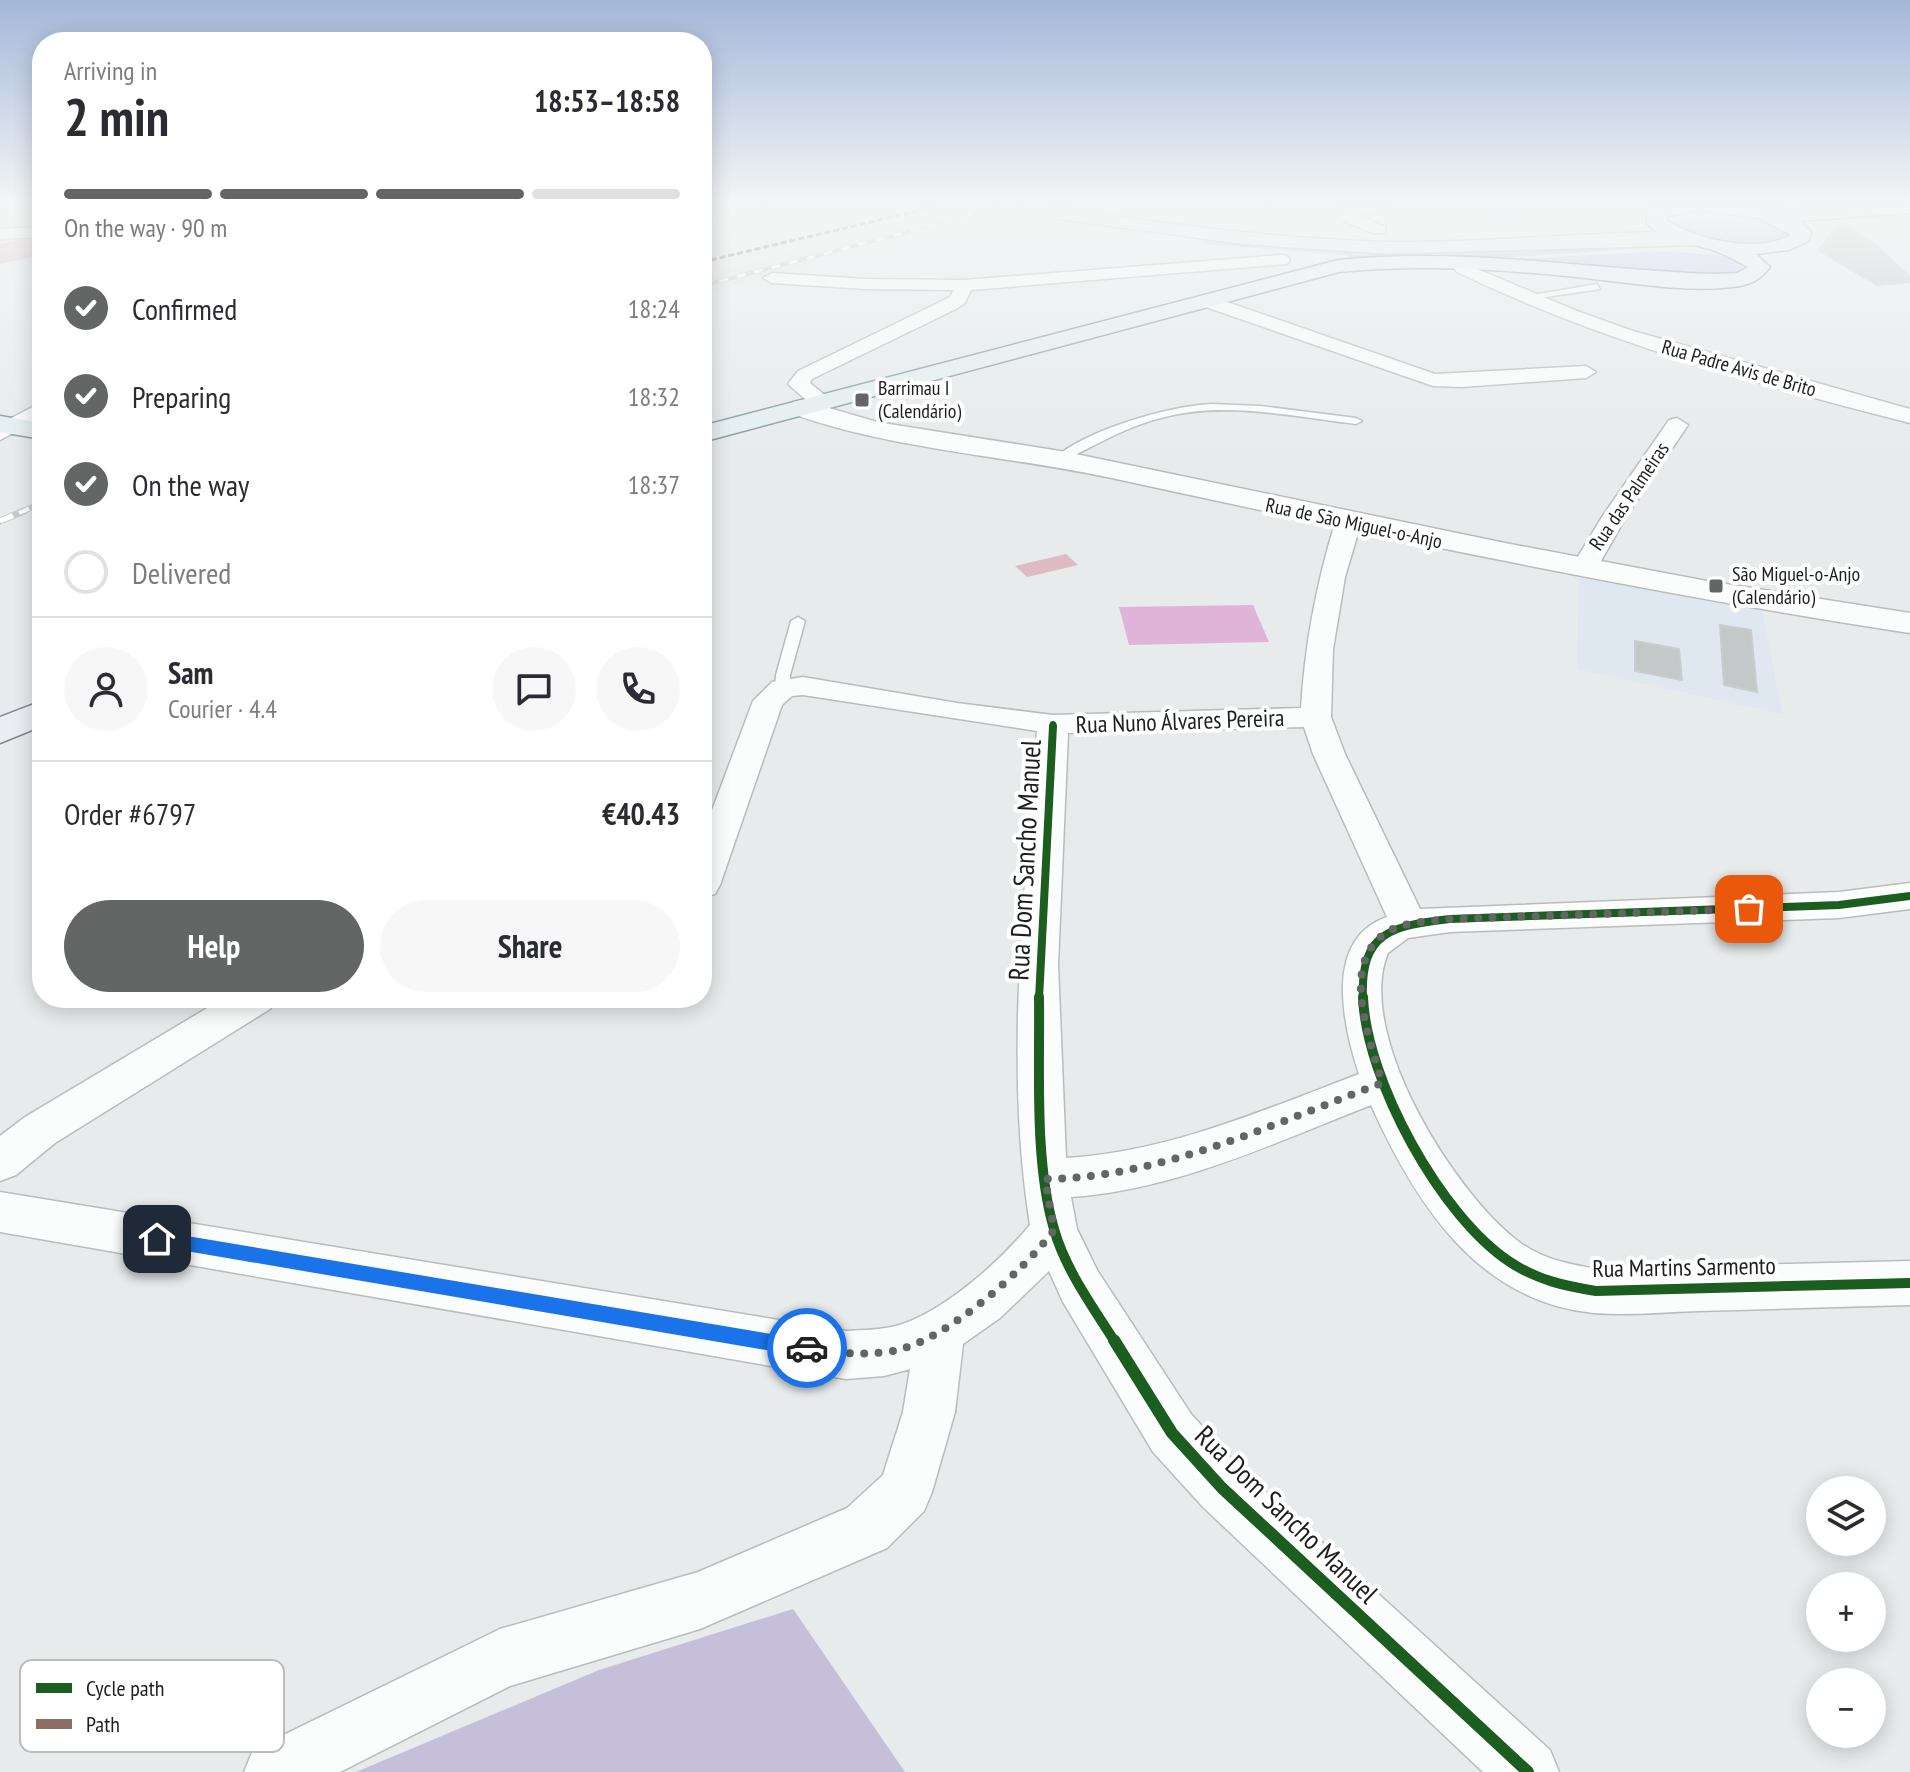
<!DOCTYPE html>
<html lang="en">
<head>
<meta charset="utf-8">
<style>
	body { margin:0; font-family:"PT Sans Narrow",sans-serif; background:#f7f7f7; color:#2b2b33; height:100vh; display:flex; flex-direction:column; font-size:30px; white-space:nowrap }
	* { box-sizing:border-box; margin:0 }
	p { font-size:26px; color:#7c7c81 }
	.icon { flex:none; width:44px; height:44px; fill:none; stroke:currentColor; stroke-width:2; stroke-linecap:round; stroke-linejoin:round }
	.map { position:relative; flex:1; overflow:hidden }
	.details { position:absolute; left:32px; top:32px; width:680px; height:976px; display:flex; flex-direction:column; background:#fff; border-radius:32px; box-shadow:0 4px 20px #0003 }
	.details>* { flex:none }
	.tools { position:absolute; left:1806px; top:1476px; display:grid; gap:16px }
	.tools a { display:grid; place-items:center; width:80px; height:80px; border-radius:50%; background:#fff; box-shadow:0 4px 20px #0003; font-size:40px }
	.pin { position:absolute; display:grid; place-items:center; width:68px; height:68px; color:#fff; margin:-34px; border-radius:16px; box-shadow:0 4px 12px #0006 }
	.courier { position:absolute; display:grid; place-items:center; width:80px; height:80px; margin:-40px; border:6px solid #1a73e8; border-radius:50%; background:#fff; color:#222; box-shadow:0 2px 10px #0007 }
	.headline em { font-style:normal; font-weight:600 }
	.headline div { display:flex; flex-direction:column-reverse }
	.headline { display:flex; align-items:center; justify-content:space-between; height:136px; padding:0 32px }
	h1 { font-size:52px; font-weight:600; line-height:60px }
	.bar { display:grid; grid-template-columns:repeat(4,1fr); gap:12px 8px; align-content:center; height:96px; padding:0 32px }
	.bar i { height:10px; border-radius:6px; background:#e1e1e2 }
	.bar .selected { background:#646666 }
	.bar p { grid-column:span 4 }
	.line { display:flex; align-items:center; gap:20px; padding:0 32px; border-top:2px solid #e1e1e2 }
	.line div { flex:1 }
	.round { display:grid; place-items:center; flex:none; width:84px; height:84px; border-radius:42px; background:#f7f7f7 }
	ol { padding:0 32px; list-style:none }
	li { display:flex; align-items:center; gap:24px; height:88px }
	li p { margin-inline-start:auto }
	li .icon { padding:8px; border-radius:50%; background:#646666; color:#fff; stroke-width:4 }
	li:last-child { color:#7c7c81 }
	li i { width:44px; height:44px; border:4px solid #e1e1e2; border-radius:50% }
	.button { display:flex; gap:16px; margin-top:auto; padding:16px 32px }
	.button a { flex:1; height:92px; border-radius:48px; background:#646666; color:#fff; font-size:32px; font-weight:600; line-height:92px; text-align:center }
	.button a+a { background:#f7f7f7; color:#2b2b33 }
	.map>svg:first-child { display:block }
	.commercial { fill:#ddede8 }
	.industrial { fill:#e0e9e0 }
	.education { fill:#dfe7f1 }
	.grass { fill:#cbc9e9 }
	.forest { fill:#c6bfda }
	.pitch { fill:#dfb4d8 }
	.water { fill:#debbc2 }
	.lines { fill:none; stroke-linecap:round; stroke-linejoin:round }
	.river { fill:#debbc2; fill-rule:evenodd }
	.building { fill:#c4c8c9; stroke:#c8cecf; stroke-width:2 }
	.service-casing { stroke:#babcbc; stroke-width:3 }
	.minor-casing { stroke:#babcbc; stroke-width:3 }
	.tertiary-casing { stroke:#babcbc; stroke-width:3 }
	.secondary-casing { stroke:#808795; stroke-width:3 }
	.primary-casing { stroke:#859aa1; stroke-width:3 }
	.trunk-casing { stroke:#9ec0a9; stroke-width:3 }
	.service { fill:#fbfcfc; fill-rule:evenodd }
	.minor { fill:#fbfcfc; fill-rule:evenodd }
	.tertiary { fill:#fbfcfc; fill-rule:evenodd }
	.secondary { fill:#eaeef3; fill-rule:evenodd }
	.primary { fill:#e4eef0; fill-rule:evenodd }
	.trunk { fill:#e1ecea; fill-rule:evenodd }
	.rail-far2-casing { stroke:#c9caca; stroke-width:4 }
	.rail-far1-casing { stroke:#c9caca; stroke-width:6 }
	.rail-casing { stroke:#c9caca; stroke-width:7 }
	.rail-far2 { stroke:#fff; stroke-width:3; stroke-dasharray:9; stroke-linecap:butt }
	.rail-far1 { stroke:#fff; stroke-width:4; stroke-dasharray:11; stroke-linecap:butt }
	.rail { stroke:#fff; stroke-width:5; stroke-dasharray:14; stroke-linecap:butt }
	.trunk-bridge-casing { stroke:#9ec0a9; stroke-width:22; stroke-linecap:butt }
	.trunk-bridge { stroke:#e1ecea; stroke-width:21 }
	.quiet { stroke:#8d6e63; stroke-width:3; stroke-dasharray:6 3; stroke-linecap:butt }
	.cycleway-far3-casing { stroke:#fff; stroke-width:10 }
	.cycleway-far2-casing { stroke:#fff; stroke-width:13 }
	.cycleway-far1-casing { stroke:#fff; stroke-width:15 }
	.cycleway-casing { stroke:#fff; stroke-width:17 }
	.cycleway-far3 { stroke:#1b5e20; stroke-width:6 }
	.cycleway-far2 { stroke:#1b5e20; stroke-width:8 }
	.cycleway-far1 { stroke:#1b5e20; stroke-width:10 }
	.cycleway { stroke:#1b5e20; stroke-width:12 }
	.route { fill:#1a73e8 }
	.done { stroke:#646666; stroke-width:8; stroke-dasharray:0 14.4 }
	.poi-dot { fill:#646666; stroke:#fff; stroke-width:3 }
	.labels { text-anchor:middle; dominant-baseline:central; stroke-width:8; stroke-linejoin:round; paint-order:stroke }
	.far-street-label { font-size:20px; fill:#1e1e1e; stroke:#fff }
	.far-poi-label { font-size:20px; fill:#1e1e1e; stroke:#fff; text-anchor:start }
	.street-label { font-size:24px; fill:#1e1e1e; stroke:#fff }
	.near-street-label { font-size:28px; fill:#1e1e1e; stroke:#fff }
	.key { fill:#fff; stroke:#bcbcbc; stroke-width:2 }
	.key-label { font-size:22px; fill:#1e1e1e }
</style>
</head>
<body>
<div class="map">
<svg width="1910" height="1772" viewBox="0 0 1910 1772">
	<rect width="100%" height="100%" fill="#e7ebec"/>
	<path class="commercial" d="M 1449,206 L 1640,206 L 1629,217 L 1607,224 L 1486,231 Z"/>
	<path class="industrial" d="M 954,210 L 981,219 L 702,294 L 702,275 Z"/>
	<path class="education" d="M 1579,574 L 1754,607 L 1763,614 L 1782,714 L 1577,669 Z"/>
	<path class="grass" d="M 1705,209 L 1759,216 L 1788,232 L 1787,237 C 1752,255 1698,240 1667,221 L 1668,216 L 1676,212 Z
		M 1206,240 C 1273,247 1340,254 1407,255 C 1491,255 1574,249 1658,244 L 1663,247 L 1511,257 L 1433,256 L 1354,260 L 1347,255 L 1202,244 Z
		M 1664,251 L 1737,257 L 1746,266 L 1735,275 L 1660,274 L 1519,259 Z"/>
	<path class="forest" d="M 793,1609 L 905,1772 L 356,1772 L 599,1670 Z"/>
	<path class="pitch" d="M 1253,605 L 1269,642 L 1129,645 L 1119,607 Z"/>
	<path class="water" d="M 1066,554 L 1078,565 L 1027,577 L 1015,566 Z"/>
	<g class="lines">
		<path class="river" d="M 42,235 L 42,255 L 0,264 L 0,244 Z"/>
	</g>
	<path class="building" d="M 1842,221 L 1874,243 L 1910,277 L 1910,282 L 1877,285 L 1818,250 Z
		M 1720,625 L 1751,630 L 1757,692 L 1724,685 Z
		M 1635,641 L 1679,649 L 1682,680 L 1635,671 Z"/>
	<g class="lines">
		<defs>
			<path id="service" d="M 1597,284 L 1600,289 L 1526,300 L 1521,297 Z
				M 1211,404 L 1261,406 L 1356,418 L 1362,421 L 1356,424 C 1294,417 1227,401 1165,417 C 1129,425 1096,445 1063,461 L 1053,459 C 1088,429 1166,407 1211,404 Z
				M 798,617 L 805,621 L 790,675 L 791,688 L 783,693 L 775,688 L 776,675 L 791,621 Z"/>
			<path id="minor" d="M 1359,206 L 1389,206 L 1388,209 L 1357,215 L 1385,227 L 1385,233 L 1373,233 L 1341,220 L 1339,217 L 1343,209 Z
				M 42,227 L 42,237 L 0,239 L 0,229 Z
				M 1281,255 L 1287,256 L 1290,260 L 1287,264 L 971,290 L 965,303 L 956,309 L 812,379 L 810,383 L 833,402 L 822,408 L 814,407 L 788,384 L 798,371 L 942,301 L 951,296 L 953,290 L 866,289 L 772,283 L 763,278 L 772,273 L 866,279 L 964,280 Z
				M 1463,263 L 1577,311 L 1633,331 L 1910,409 L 1910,423 C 1756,384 1600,341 1457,272 L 1454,268 L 1457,264 Z
				M 1207,295 L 1435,374 L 1586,366 L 1596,372 L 1586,378 L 1462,387 L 1433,386 L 1200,305 L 1198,301 Z
				M 42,402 L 42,418 L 0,440 L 0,424 Z
				M 1677,418 L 1688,425 L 1626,517 L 1597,568 L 1593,574 L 1575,574 L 1571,568 L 1602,517 L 1669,420 Z
				M 1348,515 L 1357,518 L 1361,523 L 1345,577 L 1333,649 L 1331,717 L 1345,754 L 1420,909 L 1839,892 L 1910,883 L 1910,909 L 1839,918 L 1450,932 L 1408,938 L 1388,953 C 1354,1034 1456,1197 1522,1244 C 1545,1260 1569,1264 1596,1269 L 1910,1261 L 1910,1305 C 1839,1307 1768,1309 1698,1311 C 1664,1312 1628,1316 1594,1313 C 1478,1302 1415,1203 1371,1105 C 1274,1143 1175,1190 1071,1197 L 1077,1229 L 1097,1270 L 1191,1414 L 1241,1469 L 1550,1750 L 1559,1772 L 1483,1772 L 1203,1507 L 1153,1452 L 1063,1302 L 1049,1271 L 1000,1318 L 963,1344 L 955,1412 L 932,1492 L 924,1511 L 887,1548 L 700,1629 L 510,1686 L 340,1772 L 244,1772 L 253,1750 L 500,1629 L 698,1572 L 847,1508 L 883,1475 L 903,1412 L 910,1369 L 884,1376 L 846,1379 L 0,1232 L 0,1192 L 846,1331 C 863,1330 880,1330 896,1326 C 943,1313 999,1262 1030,1225 C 1004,1062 1025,894 1037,731 L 803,695 L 792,696 L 782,705 L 720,885 L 715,894 L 702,897 L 702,837 L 753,701 L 772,682 L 803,677 L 957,703 L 1053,715 L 1301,708 C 1305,644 1316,585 1335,523 L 1339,518 ZM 1304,727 L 1313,754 L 1387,917 C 1323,939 1343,1025 1359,1074 C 1264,1110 1169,1152 1066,1158 L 1058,965 L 1068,733 Z
				M 224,998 L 276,998 L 270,1009 L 55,1143 L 16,1175 L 0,1181 L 0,1136 L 25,1117 Z"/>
			<path id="tertiary" d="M 802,400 L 877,422 L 1066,452 L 1505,543 L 1707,581 L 1910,613 L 1910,633 C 1640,592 1374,535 1107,477 C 1002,455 895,450 793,414 L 789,408 L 793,402 Z"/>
			<path id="secondary" d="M 42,701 L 42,726 L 0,743 L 0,717 Z"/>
			<path id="primary" d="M 1665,206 L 1756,206 L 1774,210 L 1910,206 L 1910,213 L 1800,221 L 1811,232 L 1809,241 L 1789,250 L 1756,254 L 1770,267 C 1760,280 1750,285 1734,287 C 1683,293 1627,282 1576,277 C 1496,269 1419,264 1339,272 L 702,442 L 702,426 L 1338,260 C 1464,247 1587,269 1713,274 L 1737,273 L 1748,267 C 1737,261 1724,254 1712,250 C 1690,242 1662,241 1646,222 L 1650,209 ZM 1698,210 L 1759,218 L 1791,235 C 1758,254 1697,240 1666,220 L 1666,217 Z
				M 0,416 L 42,423 L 42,439 L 0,432 Z"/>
			<path id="trunk" d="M 1045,206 C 1159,223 1274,239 1389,242 C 1480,243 1571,233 1662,232 L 1694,233 L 1704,239 L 1694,245 L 1389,254 L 1241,244 L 1038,216 L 1035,212 Z"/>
		</defs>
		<use href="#service" class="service-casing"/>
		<use href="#minor" class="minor-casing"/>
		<use href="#tertiary" class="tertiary-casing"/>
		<use href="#secondary" class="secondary-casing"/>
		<use href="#primary" class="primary-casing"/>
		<use href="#trunk" class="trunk-casing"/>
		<use href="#service" class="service"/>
		<use href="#minor" class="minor"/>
		<use href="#tertiary" class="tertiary"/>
		<use href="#secondary" class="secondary"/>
		<use href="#primary" class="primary"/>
		<use href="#trunk" class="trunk"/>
		<defs>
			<path id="rail-far2" d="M 702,286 L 1005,206"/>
			<path id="rail-far1" d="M 19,513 L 42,503"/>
			<path id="rail" d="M 0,521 L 24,511"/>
		</defs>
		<use href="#rail-far2" class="rail-far2-casing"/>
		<use href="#rail-far1" class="rail-far1-casing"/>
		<use href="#rail" class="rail-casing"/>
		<use href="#rail-far2" class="rail-far2"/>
		<use href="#rail-far1" class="rail-far1"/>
		<use href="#rail" class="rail"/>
		<defs>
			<path id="trunk-bridge" d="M 1004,206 L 1045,212"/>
		</defs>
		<use href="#trunk-bridge" class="trunk-bridge-casing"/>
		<use href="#trunk-bridge" class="trunk-bridge"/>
		<path class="quiet" d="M 702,262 L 938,206"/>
		<defs>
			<path id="cycleway-far3" d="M 1053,728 L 1053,724"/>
			<path id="cycleway-far2" d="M 1039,999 L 1053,726
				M 1363,999 C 1360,931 1392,926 1450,919 L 1839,905 L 1910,896"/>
			<path id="cycleway-far1" d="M 1039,997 C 1040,1069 1034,1161 1054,1229 C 1065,1269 1093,1307 1115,1342
				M 1363,997 C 1366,1080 1441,1217 1510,1262 C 1537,1280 1565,1286 1596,1291 L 1910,1283"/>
			<path id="cycleway" d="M 1114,1340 L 1172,1433 L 1222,1488 L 1528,1772"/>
		</defs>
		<use href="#cycleway-far3" class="cycleway-far3-casing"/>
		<use href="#cycleway-far2" class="cycleway-far2-casing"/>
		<use href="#cycleway-far1" class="cycleway-far1-casing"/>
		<use href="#cycleway" class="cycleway-casing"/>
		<use href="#cycleway-far3" class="cycleway-far3"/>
		<use href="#cycleway-far2" class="cycleway-far2"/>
		<use href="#cycleway-far1" class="cycleway-far1"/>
		<use href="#cycleway" class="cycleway"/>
	</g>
	<linearGradient id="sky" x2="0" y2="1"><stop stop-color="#a4b7d9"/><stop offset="0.45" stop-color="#f4f6f6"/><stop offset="1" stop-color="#f4f6f6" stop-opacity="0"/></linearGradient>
	<rect width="1910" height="454" fill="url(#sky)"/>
	<path class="route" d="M 157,1231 L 807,1340 L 813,1342 L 816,1348 L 813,1354 L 807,1357 L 157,1246 L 148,1239 Z"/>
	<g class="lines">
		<path class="done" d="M 807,1348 C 836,1353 863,1356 893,1351 C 944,1342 1024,1271 1054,1230 L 1045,1179 C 1162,1178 1274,1123 1382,1083 C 1371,1041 1340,968 1383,935 C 1401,921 1429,922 1450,919 L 1749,909"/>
	</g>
	<g class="poi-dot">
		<rect x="854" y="392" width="16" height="16" rx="4"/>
		<rect x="1708" y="578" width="16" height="16" rx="4"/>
	</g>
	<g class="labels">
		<g class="far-street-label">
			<text transform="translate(1739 368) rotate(16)">Rua Padre Avis de Brito</text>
			<text transform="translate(1629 496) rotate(-56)">Rua das Palmeiras</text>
			<text transform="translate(1354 523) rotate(12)">Rua de São Miguel-o-Anjo</text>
		</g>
		<g class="far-poi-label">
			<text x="878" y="388">Barrimau I<tspan x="878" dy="23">(Calendário)</tspan></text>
			<text x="1732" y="574">São Miguel-o-Anjo<tspan x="1732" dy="23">(Calendário)</tspan></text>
		</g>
		<g class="street-label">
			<text transform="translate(1180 721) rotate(-2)">Rua Nuno Álvares Pereira</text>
			<text transform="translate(1684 1267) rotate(-1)">Rua Martins Sarmento</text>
		</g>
		<g class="near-street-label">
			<text transform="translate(1024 860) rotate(-87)">Rua Dom Sancho Manuel</text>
			<text transform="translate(1287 1514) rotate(44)">Rua Dom Sancho Manuel</text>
		</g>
	</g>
	<rect x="20" y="1660" width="264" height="92" rx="12" class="key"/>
	<rect x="36" y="1683" width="36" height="10" fill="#1b5e20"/>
	<rect x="36" y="1719" width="36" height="10" fill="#8d6e63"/>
	<g class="key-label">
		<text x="86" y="1696">Cycle path</text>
		<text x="86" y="1732">Path</text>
	</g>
</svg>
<div class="tools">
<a><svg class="icon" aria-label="layers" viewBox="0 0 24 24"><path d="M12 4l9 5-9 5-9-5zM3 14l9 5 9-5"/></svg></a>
<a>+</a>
<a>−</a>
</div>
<div class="pin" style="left:1749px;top:909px;background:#ea580c"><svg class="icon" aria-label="bag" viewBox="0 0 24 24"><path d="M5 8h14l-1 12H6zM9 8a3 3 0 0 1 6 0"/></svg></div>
<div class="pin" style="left:157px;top:1239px;background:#1f2937"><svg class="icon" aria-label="home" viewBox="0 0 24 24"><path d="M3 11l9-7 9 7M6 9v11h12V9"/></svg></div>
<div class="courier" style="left:807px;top:1348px"><svg class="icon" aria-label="car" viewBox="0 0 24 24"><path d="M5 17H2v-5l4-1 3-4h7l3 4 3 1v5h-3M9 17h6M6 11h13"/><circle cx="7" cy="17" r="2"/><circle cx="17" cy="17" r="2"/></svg></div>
<section class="details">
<div class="headline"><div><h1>2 min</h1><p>Arriving in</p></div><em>18:53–18:58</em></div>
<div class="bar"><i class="selected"></i><i class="selected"></i><i class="selected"></i><i></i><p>On the way · 90 m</p></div>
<ol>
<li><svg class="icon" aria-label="check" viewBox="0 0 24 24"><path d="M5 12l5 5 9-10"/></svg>Confirmed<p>18:24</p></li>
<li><svg class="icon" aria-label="check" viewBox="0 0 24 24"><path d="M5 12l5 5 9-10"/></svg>Preparing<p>18:32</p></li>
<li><svg class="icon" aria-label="check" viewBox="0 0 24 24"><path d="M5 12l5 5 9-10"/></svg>On the way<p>18:37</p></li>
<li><i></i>Delivered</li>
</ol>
<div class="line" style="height:144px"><a class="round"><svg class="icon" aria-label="person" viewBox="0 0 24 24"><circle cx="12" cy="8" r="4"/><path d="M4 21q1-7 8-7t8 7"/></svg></a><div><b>Sam</b><p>Courier · 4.4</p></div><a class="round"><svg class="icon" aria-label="chat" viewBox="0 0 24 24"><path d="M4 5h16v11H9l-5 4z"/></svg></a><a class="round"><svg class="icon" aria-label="phone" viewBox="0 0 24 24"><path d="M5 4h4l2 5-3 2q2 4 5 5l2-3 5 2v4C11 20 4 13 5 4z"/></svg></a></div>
<div class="line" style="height:104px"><div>Order #6797</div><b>€40.43</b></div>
<div class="button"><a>Help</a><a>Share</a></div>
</section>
</div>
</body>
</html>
